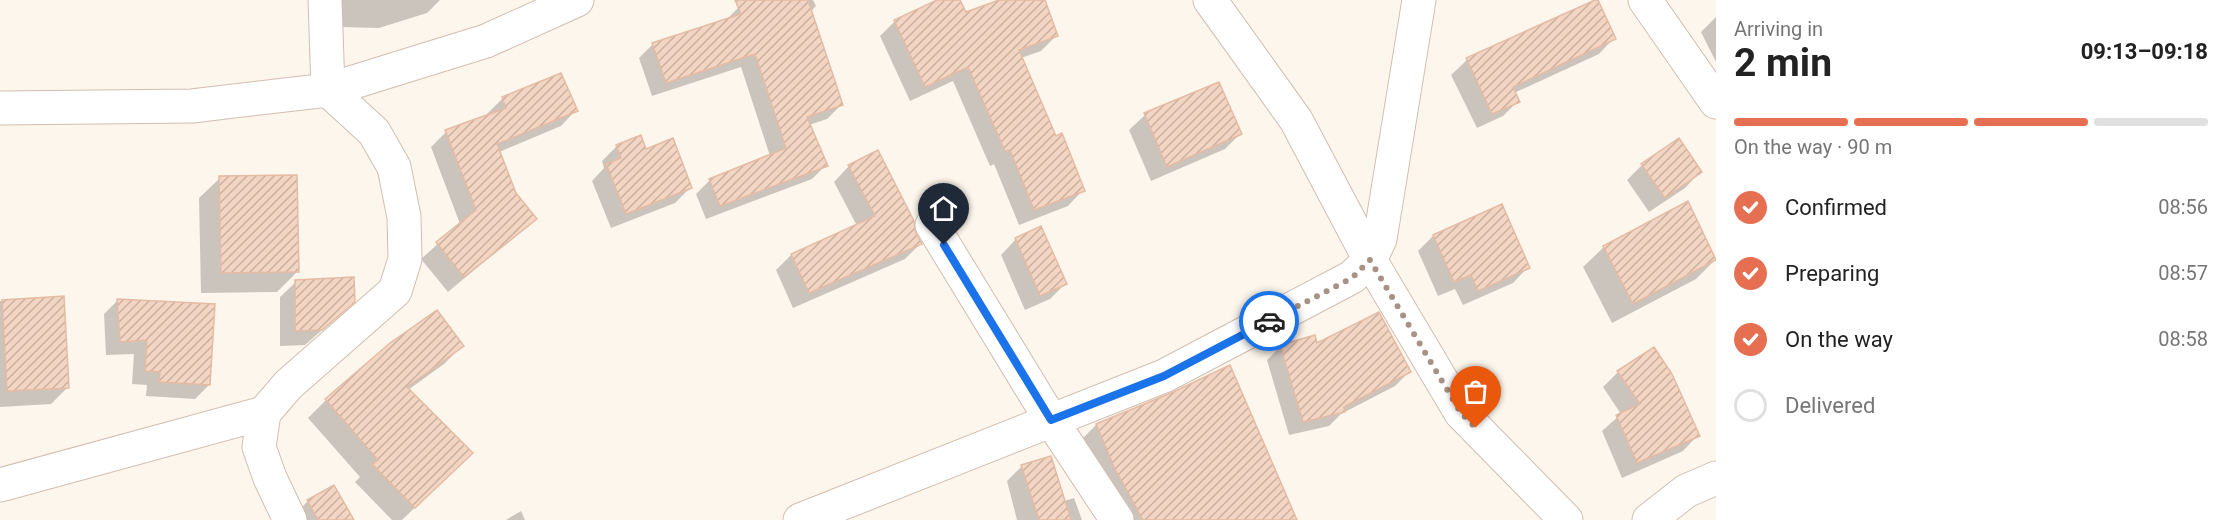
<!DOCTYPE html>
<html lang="en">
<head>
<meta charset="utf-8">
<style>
	body { margin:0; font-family:Roboto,sans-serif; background:#f2f2f2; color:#222; height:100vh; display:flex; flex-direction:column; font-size:22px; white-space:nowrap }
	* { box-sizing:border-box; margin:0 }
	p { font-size:20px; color:#767676 }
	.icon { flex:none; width:33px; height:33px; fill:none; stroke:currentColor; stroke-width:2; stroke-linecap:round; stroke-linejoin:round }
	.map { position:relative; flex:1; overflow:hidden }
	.drawer { display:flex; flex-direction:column; background:#fff; width:510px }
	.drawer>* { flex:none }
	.pin { position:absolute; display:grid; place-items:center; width:51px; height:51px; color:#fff; margin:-62px -26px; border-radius:50% 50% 50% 0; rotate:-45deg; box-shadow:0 0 6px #0007 }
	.pin .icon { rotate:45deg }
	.courier { position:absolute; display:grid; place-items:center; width:60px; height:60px; margin:-30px; border:4px solid #1a73e8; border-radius:50%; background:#fff; color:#222; box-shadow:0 2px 8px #0007 }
	.headline em { font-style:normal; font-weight:700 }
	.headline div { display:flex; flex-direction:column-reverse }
	.headline { display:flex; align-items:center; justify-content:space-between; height:102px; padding:0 18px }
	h1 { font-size:39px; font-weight:700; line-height:45px }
	.bar { display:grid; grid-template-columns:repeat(4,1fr); gap:9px 6px; align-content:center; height:72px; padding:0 18px }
	.bar i { height:8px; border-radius:4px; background:#e0e0e0 }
	.bar .current { background:#e76f51 }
	.bar p { grid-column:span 4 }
	ol { padding:0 18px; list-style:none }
	li { display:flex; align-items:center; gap:18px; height:66px }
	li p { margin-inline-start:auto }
	li .icon { padding:6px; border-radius:50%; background:#e76f51; color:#fff; stroke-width:4 }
	li:last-child { color:#767676 }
	li i { width:33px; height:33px; border:3px solid #e0e0e0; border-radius:50% }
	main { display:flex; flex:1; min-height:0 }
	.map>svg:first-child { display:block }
	.shadow { fill:#0003 }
	.building { fill:url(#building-hatch); stroke:#e6bba3; stroke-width:1.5 }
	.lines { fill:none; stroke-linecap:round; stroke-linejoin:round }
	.minor-casing { stroke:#d1beb0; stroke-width:35 }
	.minor { stroke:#fff; stroke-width:33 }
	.done { stroke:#a89285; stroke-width:6; stroke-dasharray:0 10.8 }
	.route { stroke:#1a73e8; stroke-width:8 }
</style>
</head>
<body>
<main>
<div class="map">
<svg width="1716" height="520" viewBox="0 0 1716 520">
	<defs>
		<pattern id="building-hatch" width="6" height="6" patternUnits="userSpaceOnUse" patternTransform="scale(1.5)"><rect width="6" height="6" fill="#f3d5c3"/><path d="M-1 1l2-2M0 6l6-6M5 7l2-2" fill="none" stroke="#cab0a1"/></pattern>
	</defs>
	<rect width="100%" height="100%" fill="#fdf6ec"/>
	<path class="shadow" d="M 340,0 L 440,0 L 427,13 L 379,28 L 340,27 Z
		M 755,0 L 813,0 L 816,6 L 810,12 L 841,105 L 827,119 L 809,125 L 826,165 L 812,179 L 706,219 L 696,194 L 710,180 L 770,156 L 741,67 L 652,96 L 639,58 L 653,44 L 725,21 L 739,7 Z
		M 941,0 L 958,0 L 965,14 L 1004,0 L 1044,0 L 1057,35 L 1041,51 L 1021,58 L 1055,138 L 1083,190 L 1068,206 L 1019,225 L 994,164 L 990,166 L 953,81 L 910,101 L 880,36 L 895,21 Z
		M 1596,1 L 1614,38 L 1599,54 L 1514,93 L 1518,101 L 1503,116 L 1477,128 L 1451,75 L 1467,60 Z
		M 1716,17 L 1716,62 L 1701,32 Z
		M 1218,84 L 1240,134 L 1225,149 L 1151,181 L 1129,130 L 1145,115 Z
		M 503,98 L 576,110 L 561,126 L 499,152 L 515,194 L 535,219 L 448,292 L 421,259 L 460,224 L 431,147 L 446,132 L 488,116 L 487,114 Z
		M 617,146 L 645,151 L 690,188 L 675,203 L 611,228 L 592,181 L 604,168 L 602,161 Z
		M 1642,165 L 1700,172 L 1685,188 L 1649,212 L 1627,180 Z
		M 849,166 L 920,244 L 905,259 L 793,308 L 776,270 L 791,255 L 857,226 L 834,182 Z
		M 220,178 L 297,272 L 277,292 L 201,293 L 199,198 Z
		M 1687,203 L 1716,259 L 1696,279 L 1612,323 L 1583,267 L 1604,247 Z
		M 1501,206 L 1528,267 L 1513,283 L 1463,305 L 1455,289 L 1438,296 L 1418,251 L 1433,236 Z
		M 1016,239 L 1065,284 L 1050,299 L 1025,310 L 1001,255 Z
		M 296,282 L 337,317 L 305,345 L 280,346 L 280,297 Z
		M 63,298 L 68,387 L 51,404 L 0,407 L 0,301 Z
		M 118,300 L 209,385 L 195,399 L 146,396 L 147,385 L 132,384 L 134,354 L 106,355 L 104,314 Z
		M 462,346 L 444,364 L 408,390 L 453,471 L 402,520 L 392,520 L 355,482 L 360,477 L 308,418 L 326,400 Z
		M 1281,346 L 1316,346 L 1409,372 L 1395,386 L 1341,414 L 1329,426 L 1289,435 L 1267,360 Z
		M 1618,372 L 1698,435 L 1683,451 L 1622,478 L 1602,431 L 1621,414 L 1603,387 Z
		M 1172,395 L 1295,520 L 1118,520 L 1080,441 L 1096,425 Z
		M 1022,466 L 1064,501 L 1074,498 L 1082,520 L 1017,520 L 1007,481 Z
		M 308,501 L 353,520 L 295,520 L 293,516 Z
		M 521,511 L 525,520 L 506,520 Z"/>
	<path class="building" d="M 735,0 L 808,0 L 843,105 L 807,117 L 828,166 L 720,206 L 709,179 L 786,148 L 755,54 L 666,83 L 652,43 L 741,14 Z
		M 937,0 L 960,0 L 966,12 L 999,0 L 1045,0 L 1058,36 L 1019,50 L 1056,136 L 1062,133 L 1085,191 L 1034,210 L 1010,150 L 1005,151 L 968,67 L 925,87 L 894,20 Z
		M 1595,0 L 1598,0 L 1616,39 L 1513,87 L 1520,102 L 1492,114 L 1466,58 Z
		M 561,73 L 578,111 L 497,144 L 516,193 L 537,219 L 464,277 L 436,242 L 476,210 L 445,130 L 506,108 L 502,97 Z
		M 1219,82 L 1242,134 L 1167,167 L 1144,113 Z
		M 641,135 L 646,149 L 673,138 L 692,188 L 626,214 L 606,164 L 621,158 L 616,145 Z
		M 1679,138 L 1702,172 L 1665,198 L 1641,164 Z
		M 878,150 L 914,221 L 916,234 L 922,244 L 809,293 L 791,254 L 875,216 L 848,165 Z
		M 297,175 L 299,272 L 221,273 L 219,176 Z
		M 1688,201 L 1716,260 L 1633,304 L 1603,246 Z
		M 1502,204 L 1530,268 L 1478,291 L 1471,275 L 1454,282 L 1433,235 Z
		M 1041,226 L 1067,284 L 1040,296 L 1015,238 Z
		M 354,277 L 355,302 L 322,330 L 295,331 L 295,280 Z
		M 64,296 L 69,388 L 7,391 L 2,300 Z
		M 117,299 L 215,304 L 210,385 L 159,382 L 160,372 L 145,371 L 147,340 L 120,342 Z
		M 437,310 L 464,346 L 407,387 L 473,453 L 415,508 L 372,464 L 378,460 L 325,399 L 390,343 Z
		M 1379,312 L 1411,372 L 1344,407 L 1345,412 L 1303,422 L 1280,345 L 1315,335 L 1317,343 Z
		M 1654,347 L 1672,374 L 1700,436 L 1637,463 L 1616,415 L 1640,404 L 1617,371 Z
		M 1230,365 L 1297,520 L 1143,520 L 1115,469 L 1096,424 L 1171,393 Z
		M 1051,456 L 1071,520 L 1039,520 L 1021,465 Z
		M 334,485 L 354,520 L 318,520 L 307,500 Z"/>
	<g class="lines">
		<defs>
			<path id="minor" d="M 1210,0 L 1296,120 L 1370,260 L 1461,413 L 1566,520
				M 1645,0 L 1716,102
				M 0,108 L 192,106 L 328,90 L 486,41 L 577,0
				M 932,225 L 1051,420 L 1117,520
				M 0,485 L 264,413
				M 290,520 L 270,478 L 259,447 L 264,413 L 288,385 L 395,291 L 405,259 L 404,217 L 394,167 L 374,132 L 328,90 L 325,0
				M 800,520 L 1164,376 L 1352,277 L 1370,260 L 1380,239 L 1419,0
				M 1649,520 L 1686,491 L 1716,478"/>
		</defs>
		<use href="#minor" class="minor-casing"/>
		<use href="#minor" class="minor"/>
	</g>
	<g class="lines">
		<path class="done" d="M 1269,321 L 1352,278 L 1370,260 L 1461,413 L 1476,428"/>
		<path class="route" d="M 944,245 L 1051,420 L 1164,376 L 1269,321"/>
	</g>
</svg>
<div class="pin" style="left:1476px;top:428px;background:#ea580c"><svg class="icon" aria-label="bag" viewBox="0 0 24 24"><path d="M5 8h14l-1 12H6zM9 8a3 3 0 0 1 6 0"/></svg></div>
<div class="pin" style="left:944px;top:245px;background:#1f2937"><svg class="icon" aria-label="home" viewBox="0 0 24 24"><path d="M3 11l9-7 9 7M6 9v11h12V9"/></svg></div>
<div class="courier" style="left:1269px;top:321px"><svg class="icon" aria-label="car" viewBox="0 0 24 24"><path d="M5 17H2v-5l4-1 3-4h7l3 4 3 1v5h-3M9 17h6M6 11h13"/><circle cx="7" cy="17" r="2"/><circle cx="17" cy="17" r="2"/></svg></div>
</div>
<section class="drawer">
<div class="headline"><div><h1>2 min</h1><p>Arriving in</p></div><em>09:13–09:18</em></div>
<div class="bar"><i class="current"></i><i class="current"></i><i class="current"></i><i></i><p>On the way · 90 m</p></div>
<ol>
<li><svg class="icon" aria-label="check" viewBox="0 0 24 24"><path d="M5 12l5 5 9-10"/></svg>Confirmed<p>08:56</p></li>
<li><svg class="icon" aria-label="check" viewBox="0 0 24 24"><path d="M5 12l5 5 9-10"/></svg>Preparing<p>08:57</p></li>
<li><svg class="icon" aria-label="check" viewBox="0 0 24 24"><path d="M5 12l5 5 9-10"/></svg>On the way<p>08:58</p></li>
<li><i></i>Delivered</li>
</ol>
</section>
</main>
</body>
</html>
